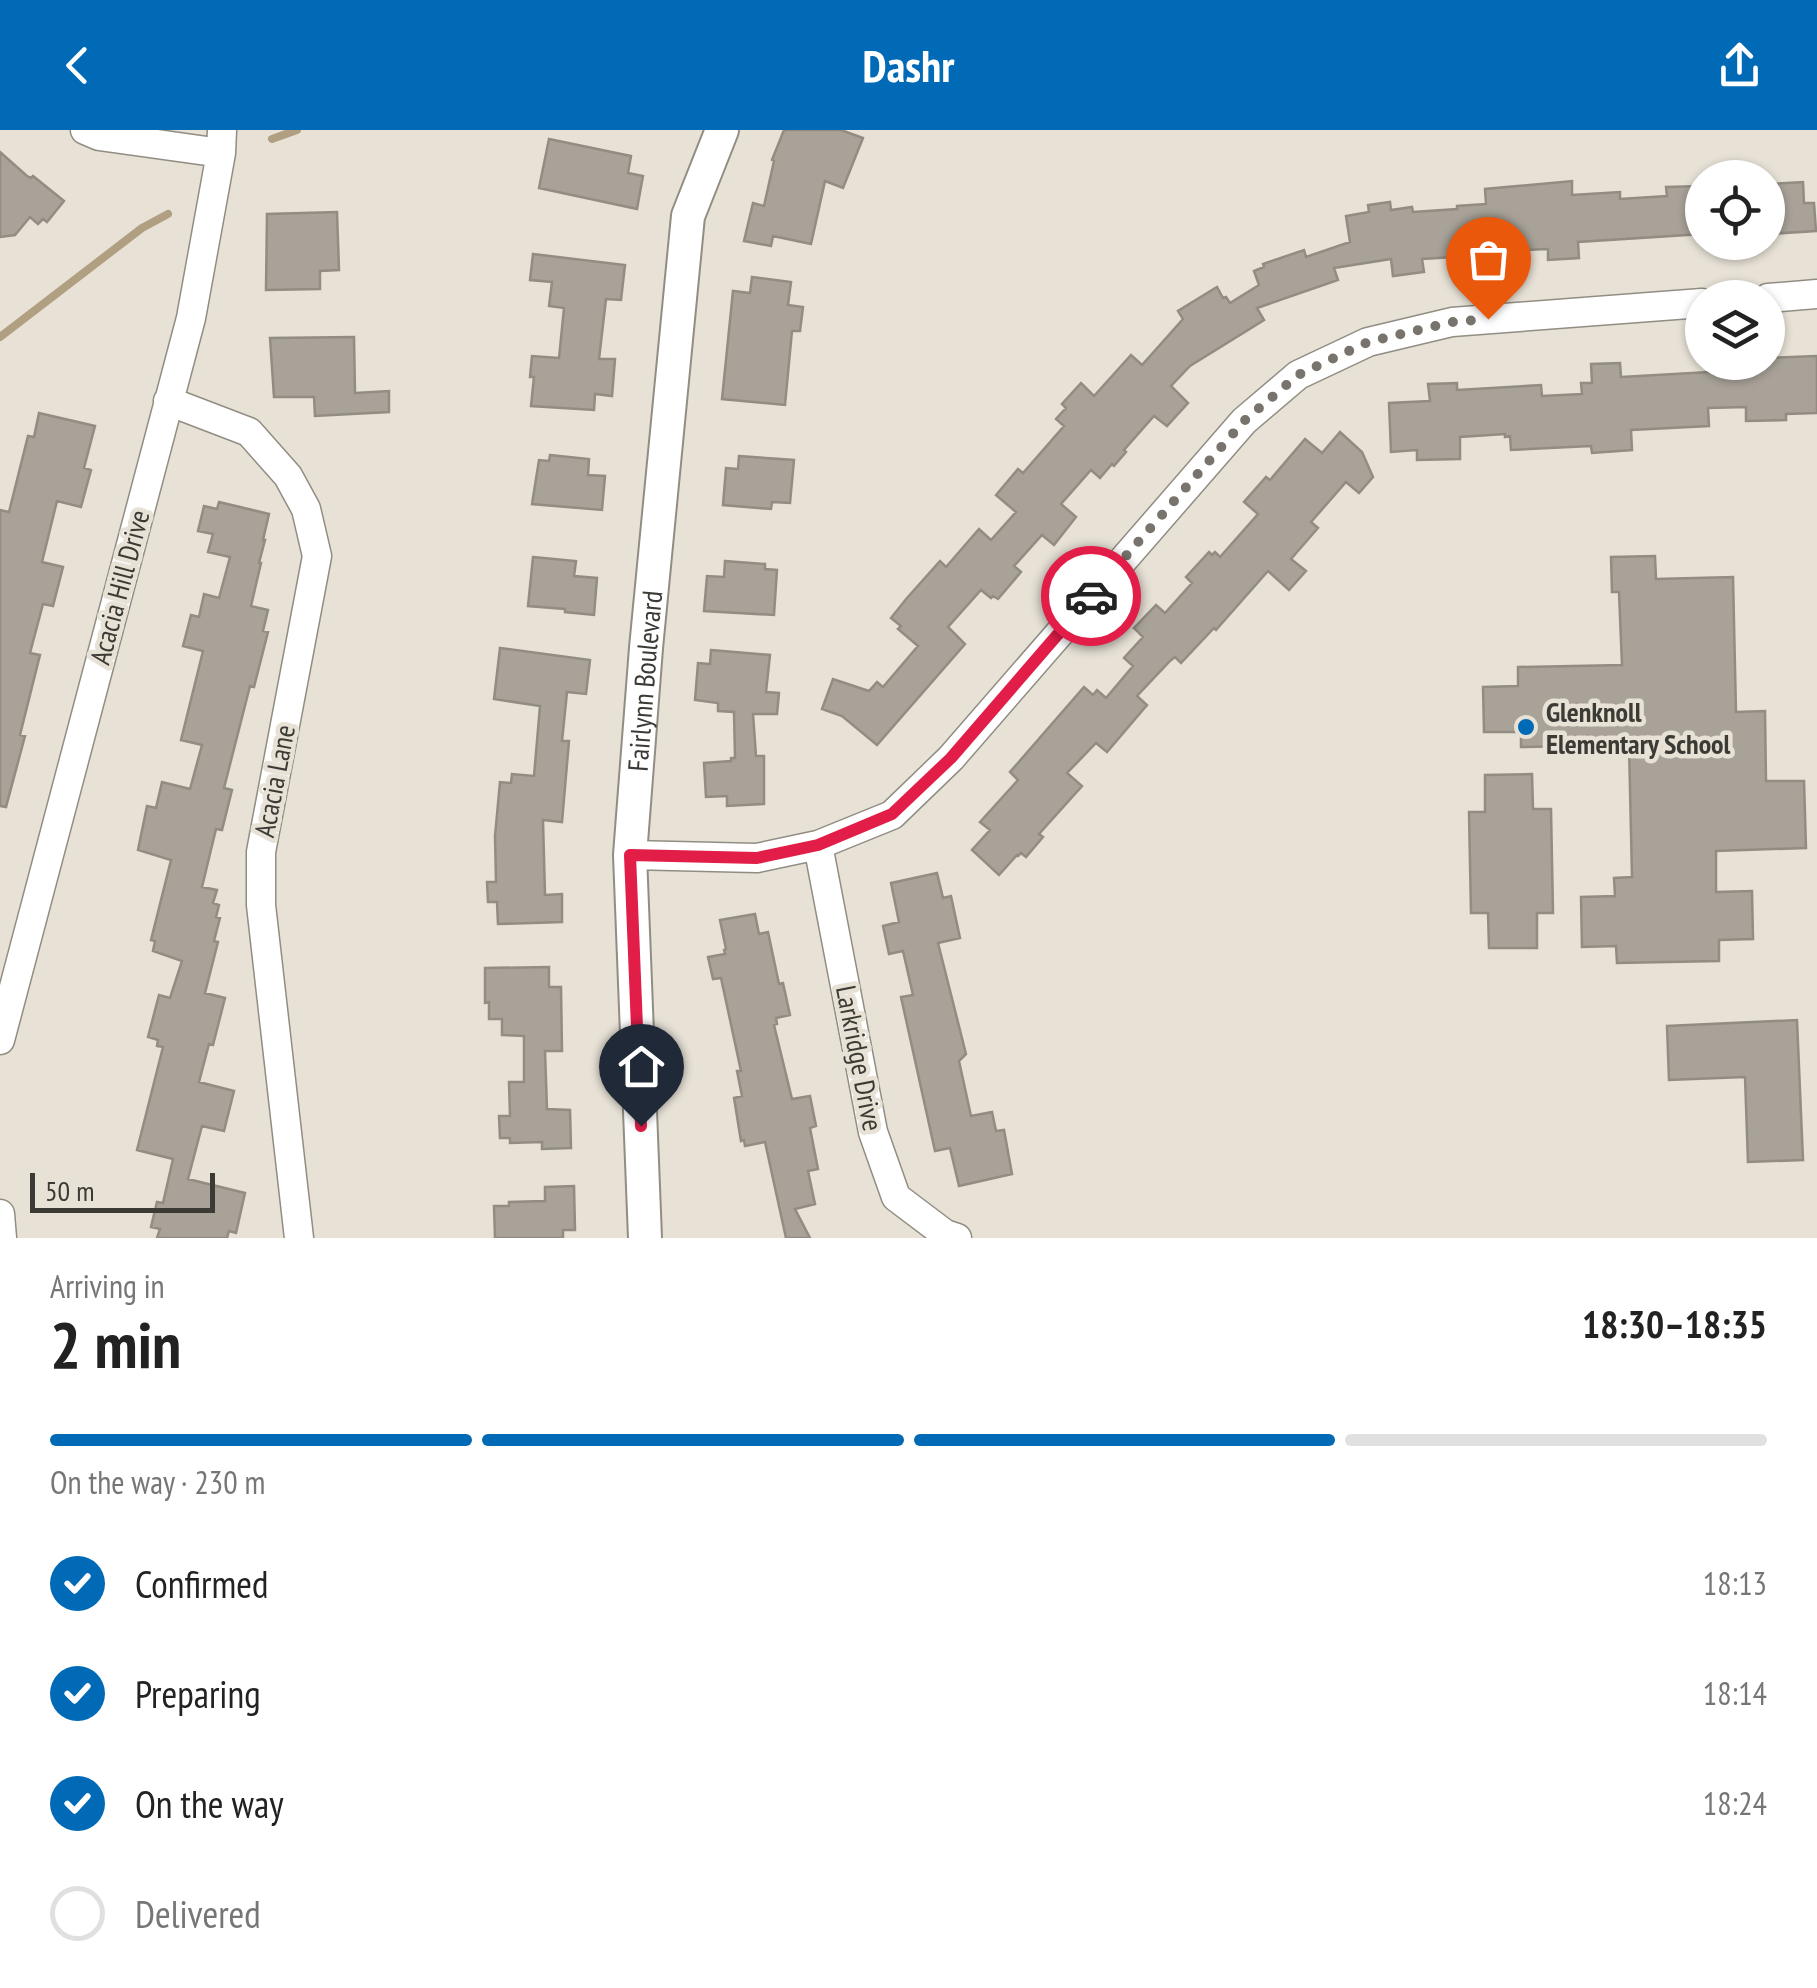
<!DOCTYPE html>
<html lang="en">
<head>
<meta charset="utf-8">
<style>
	body { margin:0; font-family:"PT Sans Narrow",sans-serif; background:#f6f6f6; color:#222; height:100vh; display:flex; flex-direction:column; font-size:38px; white-space:nowrap }
	* { box-sizing:border-box; margin:0 }
	p { font-size:32px; color:#767676 }
	.icon { flex:none; width:55px; height:55px; fill:none; stroke:currentColor; stroke-width:2; stroke-linecap:round; stroke-linejoin:round }
	.map { position:relative; height:1108px; overflow:hidden }
	.drawer { display:flex; flex-direction:column; background:#fff; flex:1 }
	.drawer>* { flex:none }
	.controls { position:absolute; left:1685px; top:30px; display:grid; gap:20px }
	.controls a { display:grid; place-items:center; width:100px; height:100px; border-radius:50%; background:#fff; box-shadow:0 2px 8px #0004; font-size:50px }
	.scale { position:absolute; left:30px; bottom:25px; width:185px; box-sizing:border-box; padding-left:10px; border:5px solid #3c3a35; border-top:0; font-size:28px; line-height:35px; white-space:nowrap; color:#3c3a35; -webkit-text-stroke:8px #e7e1d6; paint-order:stroke }
	.pin { position:absolute; display:grid; place-items:center; width:85px; height:85px; color:#fff; margin:-102px -42px; border-radius:50% 50% 50% 0; rotate:-45deg; box-shadow:0 0 10px #0007 }
	.pin .icon { rotate:45deg }
	.courier { position:absolute; display:grid; place-items:center; width:100px; height:100px; margin:-50px; border:8px solid #e11d48; border-radius:50%; background:#fff; color:#222; box-shadow:0 2px 12px #0007 }
	.overview em { font-style:normal; font-weight:700 }
	.overview div { display:flex; flex-direction:column-reverse }
	.overview { display:flex; align-items:center; justify-content:space-between; height:170px; padding:0 50px }
	h1 { font-size:65px; font-weight:700; line-height:75px }
	.bar { display:grid; grid-template-columns:repeat(4,1fr); gap:15px 10px; align-content:center; height:120px; padding:0 50px }
	.bar i { height:12px; border-radius:8px; background:#e0e0e0 }
	.bar .current { background:#006ab6 }
	.bar p { grid-column:span 4 }
	ol { padding:0 50px; list-style:none }
	li { display:flex; align-items:center; gap:30px; height:110px }
	li p { margin-inline-start:auto }
	li .icon { padding:10px; border-radius:50%; background:#006ab6; color:#fff; stroke-width:4 }
	li:last-child { color:#767676 }
	li i { width:55px; height:55px; border:5px solid #e0e0e0; border-radius:50% }
	header { display:flex; justify-content:space-between; align-items:center; height:130px; padding:0 50px; background:#006ab6; color:#fff; font-size:45px; font-weight:700 }
	.map>svg:first-child { display:block }
	.lines { fill:none; stroke-linecap:round; stroke-linejoin:round }
	.stream { stroke:#b09f80; stroke-width:8 }
	.building { fill:#a8a298; stroke:#928c82; stroke-width:2.5 }
	.minor-casing { stroke:#928d83; stroke-width:31 }
	.tertiary-casing { stroke:#928d83; stroke-width:36 }
	.minor { stroke:#fff; stroke-width:28 }
	.tertiary { stroke:#fff; stroke-width:32 }
	.done { stroke:#78746d; stroke-width:10; stroke-dasharray:0 18 }
	.route { stroke:#e11d48; stroke-width:12 }
	.poi-dot { fill:#006ab6; stroke:#e7e1d6; stroke-width:4 }
	.labels { text-anchor:middle; dominant-baseline:central; stroke-width:9; stroke-linejoin:round; paint-order:stroke }
	.street-label { font-size:28px; fill:#3c3a35; stroke:#e7e1d6 }
	.poi-label { font-size:28px; font-weight:bold; fill:#3c3a35; stroke:#e7e1d6; text-anchor:start }
</style>
</head>
<body>
<header><svg class="icon" aria-label="back" viewBox="0 0 24 24"><path d="M15 5l-7 7 7 7"/></svg>Dashr<svg class="icon" aria-label="share" viewBox="0 0 24 24"><path d="M12 15V3M7 8l5-5 5 5M5 13v7h14v-7"/></svg></header>
<div class="map">
<svg width="1817" height="1108" viewBox="0 0 1817 1108">
	<rect width="100%" height="100%" fill="#e7e1d6"/>
	<g class="lines">
		<path class="stream" d="M 272,9 L 297,0
			M 0,207 L 142,98 L 168,84"/>
	</g>
	<path class="building" d="M 784,0 L 841,0 L 863,8 L 843,58 L 825,51 L 811,114 L 773,106 L 771,116 L 744,111 L 753,73 L 764,76 L 774,31 L 772,30 Z
		M 549,9 L 631,26 L 628,43 L 643,46 L 637,79 L 539,58 Z
		M 0,22 L 27,46 L 31,48 L 33,46 L 64,71 L 47,92 L 43,89 L 38,94 L 30,87 L 15,105 L 0,107 Z
		M 1572,51 L 1572,65 L 1620,62 L 1620,69 L 1667,66 L 1666,57 L 1702,56 L 1702,104 L 1578,112 L 1579,128 L 1548,130 L 1548,119 L 1502,121 L 1503,124 L 1422,129 L 1424,142 L 1393,146 L 1391,129 L 1334,138 L 1338,150 L 1257,178 L 1264,190 L 1190,236 L 1171,256 L 1188,273 L 1167,296 L 1154,286 L 1124,320 L 1126,322 L 1114,336 L 1112,334 L 1100,348 L 1091,340 L 1061,374 L 1076,387 L 1054,415 L 1042,405 L 1014,436 L 1021,442 L 998,469 L 993,466 L 991,468 L 981,460 L 948,497 L 965,514 L 877,615 L 842,586 L 822,579 L 833,549 L 869,561 L 877,552 L 883,557 L 918,516 L 898,499 L 901,496 L 891,488 L 907,468 L 940,431 L 946,437 L 979,399 L 991,410 L 1016,382 L 996,365 L 1018,339 L 1023,343 L 1064,296 L 1056,289 L 1066,278 L 1062,274 L 1081,253 L 1094,266 L 1131,225 L 1142,235 L 1183,189 L 1178,181 L 1217,157 L 1223,168 L 1226,167 L 1230,173 L 1259,155 L 1254,141 L 1264,137 L 1263,134 L 1304,120 L 1306,127 L 1350,112 L 1346,86 L 1369,82 L 1368,75 L 1390,72 L 1391,80 L 1412,77 L 1413,82 L 1457,79 L 1457,76 L 1486,74 L 1485,59 Z
		M 1803,52 L 1804,73 L 1814,73 L 1816,101 L 1768,104 L 1768,57 L 1772,56 L 1772,54 Z
		M 337,82 L 339,140 L 320,141 L 320,159 L 266,160 L 267,84 Z
		M 533,124 L 625,135 L 621,170 L 606,169 L 599,229 L 615,229 L 612,266 L 595,264 L 594,280 L 531,276 L 534,247 L 530,247 L 532,226 L 559,228 L 564,178 L 549,176 L 552,152 L 530,150 Z
		M 752,147 L 791,152 L 788,175 L 803,177 L 800,201 L 792,201 L 785,275 L 722,269 L 733,161 L 750,163 Z
		M 354,207 L 355,263 L 389,261 L 389,282 L 315,286 L 314,267 L 274,267 L 270,208 Z
		M 1817,226 L 1817,283 L 1786,284 L 1786,290 L 1746,291 L 1746,277 L 1708,278 L 1709,296 L 1631,300 L 1632,320 L 1592,323 L 1591,316 L 1511,320 L 1510,306 L 1505,307 L 1505,304 L 1460,307 L 1460,329 L 1417,330 L 1417,320 L 1391,322 L 1389,273 L 1430,271 L 1428,254 L 1457,253 L 1457,260 L 1541,255 L 1542,266 L 1582,264 L 1581,253 L 1592,253 L 1591,234 L 1620,233 L 1621,247 L 1745,240 L 1745,232 L 1768,232 L 1768,228 Z
		M 39,283 L 95,296 L 84,338 L 91,340 L 81,377 L 57,371 L 42,432 L 63,437 L 53,476 L 43,474 L 30,523 L 40,525 L 20,605 L 25,606 L 6,677 L 0,676 L 0,380 L 9,382 L 28,306 L 34,307 Z
		M 1340,302 L 1362,322 L 1373,347 L 1359,363 L 1346,352 L 1311,392 L 1318,398 L 1291,429 L 1306,441 L 1289,460 L 1268,441 L 1216,500 L 1214,498 L 1181,533 L 1175,527 L 1170,531 L 1137,566 L 1147,575 L 1107,622 L 1096,613 L 1067,643 L 1082,656 L 1039,704 L 1043,707 L 1026,727 L 1021,723 L 1018,726 L 1017,725 L 999,745 L 972,720 L 990,700 L 980,692 L 1018,650 L 1010,642 L 1084,557 L 1093,565 L 1097,560 L 1106,568 L 1133,536 L 1124,528 L 1143,507 L 1134,498 L 1156,475 L 1165,483 L 1192,453 L 1186,447 L 1209,422 L 1212,425 L 1215,422 L 1220,427 L 1258,384 L 1244,372 L 1266,347 L 1270,350 L 1305,309 L 1322,323 Z
		M 550,325 L 589,329 L 588,345 L 605,346 L 602,380 L 532,374 L 539,330 L 549,331 Z
		M 739,326 L 794,330 L 790,373 L 772,372 L 771,379 L 723,375 L 726,338 L 738,339 Z
		M 219,372 L 269,384 L 263,410 L 265,410 L 259,433 L 261,433 L 251,476 L 268,480 L 263,501 L 268,502 L 254,557 L 250,556 L 224,658 L 232,660 L 222,700 L 216,699 L 202,757 L 217,760 L 213,773 L 219,775 L 216,787 L 220,788 L 214,811 L 218,812 L 205,863 L 225,868 L 213,915 L 209,914 L 199,952 L 234,961 L 224,1001 L 202,996 L 188,1049 L 245,1063 L 236,1103 L 229,1101 L 227,1108 L 157,1108 L 160,1099 L 151,1097 L 157,1072 L 163,1073 L 173,1029 L 137,1020 L 163,917 L 157,916 L 158,910 L 148,907 L 159,865 L 170,868 L 182,831 L 153,821 L 155,811 L 151,810 L 171,730 L 138,720 L 147,676 L 156,678 L 162,652 L 190,659 L 202,615 L 181,610 L 203,521 L 183,516 L 191,485 L 199,487 L 204,464 L 219,468 L 230,427 L 208,422 L 213,404 L 198,401 L 204,376 L 217,379 Z
		M 1655,426 L 1656,449 L 1733,447 L 1736,582 L 1765,581 L 1766,651 L 1804,651 L 1806,718 L 1716,721 L 1716,762 L 1752,761 L 1753,809 L 1719,810 L 1719,831 L 1617,833 L 1616,816 L 1582,817 L 1581,767 L 1615,766 L 1614,748 L 1632,747 L 1629,615 L 1521,617 L 1521,602 L 1484,602 L 1483,557 L 1518,556 L 1518,537 L 1622,535 L 1619,462 L 1612,462 L 1611,427 Z
		M 533,427 L 576,431 L 574,446 L 597,448 L 594,485 L 565,482 L 565,479 L 528,476 Z
		M 725,431 L 765,434 L 765,439 L 777,440 L 774,485 L 704,481 L 707,446 L 724,447 Z
		M 500,518 L 590,530 L 586,564 L 567,562 L 562,611 L 569,611 L 562,692 L 543,690 L 545,765 L 562,764 L 562,792 L 498,794 L 497,772 L 488,772 L 487,752 L 496,752 L 495,706 L 500,652 L 511,653 L 512,644 L 534,646 L 540,576 L 494,569 Z
		M 711,520 L 770,525 L 766,562 L 779,563 L 777,584 L 753,584 L 756,626 L 764,626 L 764,674 L 727,676 L 727,666 L 706,667 L 704,633 L 731,631 L 731,628 L 735,628 L 734,582 L 718,581 L 718,573 L 695,570 L 698,533 L 710,534 Z
		M 1532,644 L 1533,679 L 1551,679 L 1553,783 L 1537,783 L 1537,818 L 1489,818 L 1488,783 L 1471,783 L 1469,682 L 1485,682 L 1485,645 Z
		M 937,743 L 943,768 L 951,766 L 960,808 L 938,813 L 966,924 L 959,931 L 971,986 L 992,982 L 996,1001 L 1004,1000 L 1012,1044 L 959,1056 L 950,1018 L 935,1021 L 901,867 L 913,865 L 903,821 L 889,824 L 883,796 L 899,792 L 891,753 Z
		M 755,784 L 759,804 L 768,802 L 779,854 L 783,853 L 790,885 L 776,888 L 777,894 L 774,895 L 792,969 L 810,966 L 816,996 L 810,998 L 818,1039 L 808,1041 L 815,1074 L 795,1079 L 810,1108 L 786,1108 L 765,1012 L 745,1016 L 744,1010 L 741,1011 L 734,968 L 742,966 L 737,941 L 741,941 L 721,848 L 713,849 L 708,827 L 725,824 L 724,820 L 726,819 L 720,790 Z
		M 549,837 L 549,857 L 561,857 L 562,921 L 545,921 L 547,979 L 570,980 L 571,1018 L 542,1019 L 542,1012 L 510,1013 L 510,1008 L 500,1008 L 499,986 L 510,986 L 509,952 L 524,952 L 524,906 L 502,905 L 502,889 L 489,889 L 489,872 L 485,873 L 485,838 Z
		M 1797,890 L 1803,1030 L 1748,1032 L 1745,947 L 1669,950 L 1667,896 Z
		M 574,1056 L 575,1100 L 563,1100 L 563,1108 L 495,1108 L 494,1076 L 509,1076 L 509,1072 L 545,1071 L 545,1057 Z"/>
	<g class="lines">
		<defs>
			<path id="minor" d="M 85,0 L 99,6 L 221,23
				M 1768,168 L 1817,164
				M 168,271 L 249,302 L 288,346 L 306,379 L 317,426 L 261,722 L 261,775 L 299,1108
				M 818,715 L 873,1002 L 896,1067 L 945,1104 L 957,1108
				M 630,725 L 757,728 L 818,715 L 892,685 L 951,628 L 1244,291 L 1298,245 L 1368,212 L 1452,192 L 1702,173
				M 0,910 L 191,188 L 221,23 L 222,0
				M 0,1084 L 2,1108"/>
			<g id="tertiary">
				<path id="s1" d="M 645,1108 L 630,725 L 646,518 L 688,86 L 722,0"/>
			</g>
		</defs>
		<use href="#minor" class="minor-casing"/>
		<use href="#tertiary" class="tertiary-casing"/>
		<use href="#minor" class="minor"/>
		<use href="#tertiary" class="tertiary"/>
	</g>
	<g class="lines">
		<path class="done" d="M 1091,466 L 1244,291 L 1298,245 L 1368,212 L 1452,192 L 1488,189"/>
		<path class="route" d="M 641,996 L 630,725 L 757,728 L 818,715 L 892,684 L 951,628 L 1091,466"/>
	</g>
	<circle class="poi-dot" cx="1526" cy="597" r="10"/>
	<g class="labels">
		<g class="street-label">
			<text transform="translate(119 457) rotate(-75)">Acacia Hill Drive</text>
			<text stroke="none"><textPath href="#s1" startOffset="558">Fairlynn Boulevard</textPath></text>
			<text transform="translate(274 651) rotate(-79)">Acacia Lane</text>
			<text transform="translate(860 928) rotate(79)">Larkridge Drive</text>
		</g>
		<g class="poi-label">
			<text x="1546" y="581">Glenknoll<tspan x="1546" dy="32">Elementary School</tspan></text>
		</g>
	</g>
</svg>
<div class="controls">
<a><svg class="icon" aria-label="locate" viewBox="0 0 24 24"><circle cx="12" cy="12" r="6"/><path d="M12 2v4M12 18v4M2 12h4M18 12h4"/></svg></a>
<a><svg class="icon" aria-label="layers" viewBox="0 0 24 24"><path d="M12 4l9 5-9 5-9-5zM3 14l9 5 9-5"/></svg></a>
</div>
<div class="scale">50 m</div>
<div class="pin" style="left:1488px;top:189px;background:#ea580c"><svg class="icon" aria-label="bag" viewBox="0 0 24 24"><path d="M5 8h14l-1 12H6zM9 8a3 3 0 0 1 6 0"/></svg></div>
<div class="pin" style="left:641px;top:996px;background:#1f2937"><svg class="icon" aria-label="home" viewBox="0 0 24 24"><path d="M3 11l9-7 9 7M6 9v11h12V9"/></svg></div>
<div class="courier" style="left:1091px;top:466px"><svg class="icon" aria-label="car" viewBox="0 0 24 24"><path d="M5 17H2v-5l4-1 3-4h7l3 4 3 1v5h-3M9 17h6M6 11h13"/><circle cx="7" cy="17" r="2"/><circle cx="17" cy="17" r="2"/></svg></div>
</div>
<section class="drawer">
<div class="overview"><div><h1>2 min</h1><p>Arriving in</p></div><em>18:30–18:35</em></div>
<div class="bar"><i class="current"></i><i class="current"></i><i class="current"></i><i></i><p>On the way · 230 m</p></div>
<ol>
<li><svg class="icon" aria-label="check" viewBox="0 0 24 24"><path d="M5 12l5 5 9-10"/></svg>Confirmed<p>18:13</p></li>
<li><svg class="icon" aria-label="check" viewBox="0 0 24 24"><path d="M5 12l5 5 9-10"/></svg>Preparing<p>18:14</p></li>
<li><svg class="icon" aria-label="check" viewBox="0 0 24 24"><path d="M5 12l5 5 9-10"/></svg>On the way<p>18:24</p></li>
<li><i></i>Delivered</li>
</ol>
</section>
</body>
</html>
